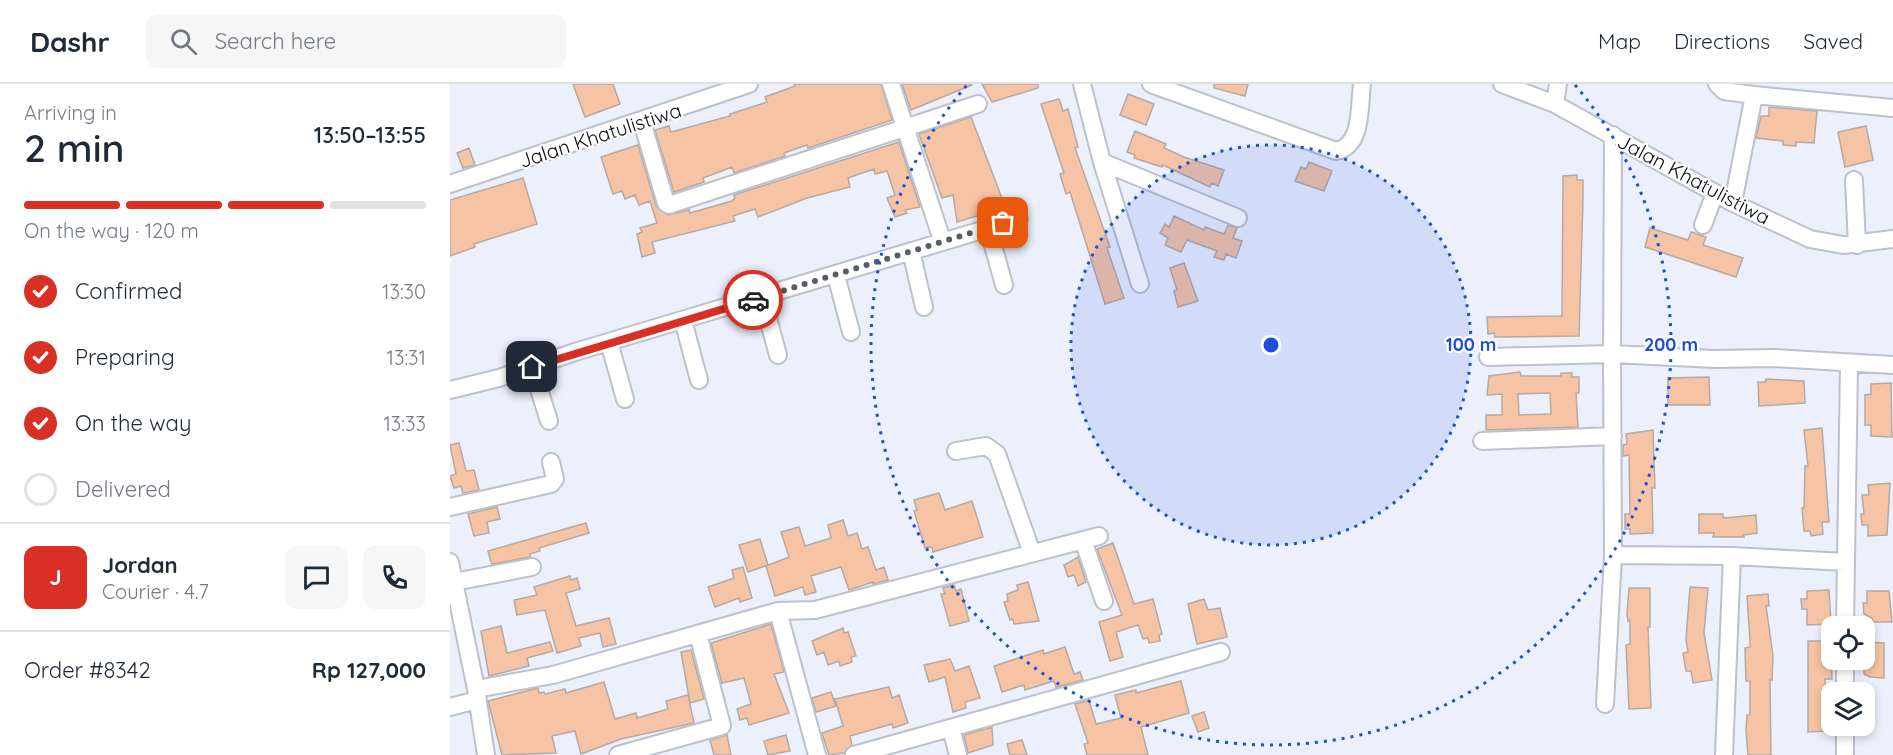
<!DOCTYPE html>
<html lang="en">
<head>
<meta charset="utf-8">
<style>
	body { margin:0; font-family:Quicksand,sans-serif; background:#f6f6f7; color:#1f2937; height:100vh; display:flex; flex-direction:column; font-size:22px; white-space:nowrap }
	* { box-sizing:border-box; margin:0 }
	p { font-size:20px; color:#747a83 }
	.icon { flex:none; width:33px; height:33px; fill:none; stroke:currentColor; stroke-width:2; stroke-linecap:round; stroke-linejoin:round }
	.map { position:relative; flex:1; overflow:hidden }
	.panel { display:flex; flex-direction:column; background:#fff; width:450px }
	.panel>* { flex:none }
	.fabs { position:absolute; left:1371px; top:532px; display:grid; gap:12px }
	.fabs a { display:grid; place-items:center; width:54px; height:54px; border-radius:12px; background:#fff; box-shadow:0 3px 9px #0003; font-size:30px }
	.pin { position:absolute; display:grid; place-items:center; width:51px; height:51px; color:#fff; margin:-26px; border-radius:12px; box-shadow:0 3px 9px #0006 }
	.courier { position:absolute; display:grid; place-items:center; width:60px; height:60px; margin:-30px; border:4px solid #d93025; border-radius:50%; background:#fff; color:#222; box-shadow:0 2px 8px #0007 }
	.overview em { font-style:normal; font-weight:600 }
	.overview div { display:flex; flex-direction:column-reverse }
	.overview { display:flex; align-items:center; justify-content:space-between; height:102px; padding:0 24px }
	h1 { font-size:39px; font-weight:600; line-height:45px }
	.bar { display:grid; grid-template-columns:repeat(4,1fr); gap:9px 6px; align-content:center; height:72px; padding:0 24px }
	.bar i { height:8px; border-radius:4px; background:#e0e1e3 }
	.bar .on { background:#d93025 }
	.bar p { grid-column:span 4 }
	.line { display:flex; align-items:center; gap:15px; padding:0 24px; border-top:2px solid #e0e1e3 }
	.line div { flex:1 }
	.round { display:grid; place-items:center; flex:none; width:63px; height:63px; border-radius:12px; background:#f6f6f7 }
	ol { padding:0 24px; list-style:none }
	li { display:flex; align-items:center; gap:18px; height:66px }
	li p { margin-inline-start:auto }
	li .icon { padding:6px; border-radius:50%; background:#d93025; color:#fff; stroke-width:4 }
	li:last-child { color:#747a83 }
	li i { width:33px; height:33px; border:3px solid #e0e1e3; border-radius:50% }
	header { display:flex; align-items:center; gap:36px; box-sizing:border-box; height:84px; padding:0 30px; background:#fff; border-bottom:2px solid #e0e1e3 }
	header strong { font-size:28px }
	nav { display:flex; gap:33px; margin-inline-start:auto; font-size:21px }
	.search { width:420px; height:54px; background:#f6f6f7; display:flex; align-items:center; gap:15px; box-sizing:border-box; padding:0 21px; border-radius:12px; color:#747a83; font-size:22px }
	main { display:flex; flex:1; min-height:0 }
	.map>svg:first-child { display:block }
	.building { fill:#f6c4a4; stroke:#b5aaa3; stroke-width:1.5; fill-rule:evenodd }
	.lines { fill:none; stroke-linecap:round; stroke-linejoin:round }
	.minor-casing { stroke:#bcc1cc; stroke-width:20 }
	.minor { stroke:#fff; stroke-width:16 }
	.done { stroke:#595c63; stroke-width:6; stroke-dasharray:0 10.8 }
	.route { stroke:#d93025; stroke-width:8 }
	.ring { fill:none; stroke:#1d4ed8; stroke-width:3; stroke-dasharray:3 6 }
	.labels { text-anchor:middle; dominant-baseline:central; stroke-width:4.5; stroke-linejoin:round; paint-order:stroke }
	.street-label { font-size:20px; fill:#0b0d10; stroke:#fff }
	.centre { fill:#1d4ed8; stroke:#fff; stroke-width:3 }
	.ring-label { font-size:18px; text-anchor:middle; font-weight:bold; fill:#1d4ed8; stroke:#fff; stroke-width:4.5; stroke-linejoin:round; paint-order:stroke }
</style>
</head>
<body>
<header>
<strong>Dashr</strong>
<div class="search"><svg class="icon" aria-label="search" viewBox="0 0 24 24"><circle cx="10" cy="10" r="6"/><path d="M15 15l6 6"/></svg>Search here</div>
<nav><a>Map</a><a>Directions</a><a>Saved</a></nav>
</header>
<main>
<section class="panel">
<div class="overview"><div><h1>2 min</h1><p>Arriving in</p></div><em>13:50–13:55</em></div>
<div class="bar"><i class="on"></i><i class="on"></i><i class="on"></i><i></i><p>On the way · 120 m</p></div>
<ol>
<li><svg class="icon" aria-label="check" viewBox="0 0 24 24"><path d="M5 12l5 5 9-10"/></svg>Confirmed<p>13:30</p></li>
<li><svg class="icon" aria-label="check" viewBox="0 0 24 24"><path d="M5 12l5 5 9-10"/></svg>Preparing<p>13:31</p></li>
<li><svg class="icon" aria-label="check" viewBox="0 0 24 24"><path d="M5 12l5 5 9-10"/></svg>On the way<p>13:33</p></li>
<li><i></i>Delivered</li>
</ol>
<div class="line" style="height:108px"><b class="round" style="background:#d93025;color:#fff">J</b><div><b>Jordan</b><p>Courier · 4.7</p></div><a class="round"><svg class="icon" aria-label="chat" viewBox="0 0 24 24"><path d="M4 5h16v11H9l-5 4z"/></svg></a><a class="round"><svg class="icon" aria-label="phone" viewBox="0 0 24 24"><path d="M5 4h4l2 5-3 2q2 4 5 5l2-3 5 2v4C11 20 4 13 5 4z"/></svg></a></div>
<div class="line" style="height:78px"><div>Order #8342</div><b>Rp 127,000</b></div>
</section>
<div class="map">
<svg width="1443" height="671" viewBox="0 0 1443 671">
	<rect width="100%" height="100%" fill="#ebf0fc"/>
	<path class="building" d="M 123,0 L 163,0 L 170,20 L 135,33 Z
		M 344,0 L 431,0 L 442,36 L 358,64 L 357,61 L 334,69 L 335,72 L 284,89 L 282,83 L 253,94 L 254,98 L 224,108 L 205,46 L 219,42 L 221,48 L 280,32 L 280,30 L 317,18 L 315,13 L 345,2 Z
		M 452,0 L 521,0 L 522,1 L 461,26 Z
		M 532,0 L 588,0 L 588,4 L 542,18 Z
		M 764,0 L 798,0 L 795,12 L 764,4 Z
		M 678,10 L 704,20 L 696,41 L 670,31 Z
		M 609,15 L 613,27 L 618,25 L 628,63 L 625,64 L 660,163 L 657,164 L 674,214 L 655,220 L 620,108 L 616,110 L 610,90 L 614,89 L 591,20 Z
		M 1319,23 L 1367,27 L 1364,59 L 1346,58 L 1346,62 L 1333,61 L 1333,57 L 1306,54 L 1311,32 L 1319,32 Z
		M 521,33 L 553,117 L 541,120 L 543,127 L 507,138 L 503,111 L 492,114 L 469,50 Z
		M 1416,42 L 1423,76 L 1395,83 L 1388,48 Z
		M 685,47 L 716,60 L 714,64 L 734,73 L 774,86 L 768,102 L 762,99 L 760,103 L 713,81 L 712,83 L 684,74 L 685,71 L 677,68 Z
		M 449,58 L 470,123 L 455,126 L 457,129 L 445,133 L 437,114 L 445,111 L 437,87 L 425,90 L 424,85 L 398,94 L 400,103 L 357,114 L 308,133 L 305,125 L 283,132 L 285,137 L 202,158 L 205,169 L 192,173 L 187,150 L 192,148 L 190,144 L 207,139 L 200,117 L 189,121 L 185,111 L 175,115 L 172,107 L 163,110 L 151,73 L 188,61 L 206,122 L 218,131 L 239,126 L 240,129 L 282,117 L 285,114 L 284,111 Z
		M 19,64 L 25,81 L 13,84 L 7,69 Z
		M 859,78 L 882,87 L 874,107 L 845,97 L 851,83 L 856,85 Z
		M 1127,91 L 1127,96 L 1133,96 L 1133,115 L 1129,252 L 1045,253 L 1044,249 L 1038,250 L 1037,233 L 1112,232 L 1113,92 Z
		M 73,94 L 87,140 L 24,160 L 25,163 L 0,172 L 0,116 Z
		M 724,132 L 754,146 L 755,143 L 774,150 L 778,141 L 787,144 L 783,154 L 792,157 L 786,174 L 776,170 L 774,176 L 764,173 L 767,167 L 737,156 L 731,168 L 715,161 L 718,154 L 710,149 L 715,140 L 719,143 Z
		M 1200,144 L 1238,156 L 1241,148 L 1256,153 L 1253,161 L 1293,174 L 1286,193 L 1195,163 Z
		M 734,179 L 748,217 L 728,223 L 724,207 L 727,206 L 720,184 Z
		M 1070,288 L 1071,292 L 1111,292 L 1111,289 L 1122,289 L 1122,293 L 1129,293 L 1129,309 L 1126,309 L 1128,343 L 1036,346 L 1036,331 L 1052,331 L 1052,310 L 1037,311 L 1039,292 ZM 1100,309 L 1101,330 L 1069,331 L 1068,310 Z
		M 1259,293 L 1260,321 L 1218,321 L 1218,294 Z
		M 1316,295 L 1354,297 L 1355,319 L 1309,322 L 1308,298 L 1316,298 Z
		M 1441,299 L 1442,353 L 1421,352 L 1421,341 L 1415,341 L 1415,311 L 1421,310 L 1421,300 Z
		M 1372,344 L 1379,438 L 1372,438 L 1373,450 L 1361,452 L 1360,447 L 1354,447 L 1352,424 L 1354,424 L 1355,382 L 1358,382 L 1354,346 Z
		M 1203,346 L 1205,404 L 1202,404 L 1203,449 L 1180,450 L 1180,445 L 1175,445 L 1175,430 L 1180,430 L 1179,371 L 1173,372 L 1173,361 L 1177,360 L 1176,350 Z
		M 9,359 L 16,387 L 24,386 L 29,406 L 13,409 L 11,402 L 4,404 L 0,392 L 6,390 L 0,361 Z
		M 1440,399 L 1437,451 L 1418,452 L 1418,441 L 1412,441 L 1411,430 L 1414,430 L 1412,411 L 1419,411 L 1418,401 Z
		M 489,409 L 495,426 L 522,417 L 533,453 L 483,468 L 482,463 L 475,464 L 464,427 L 467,426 L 464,416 Z
		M 47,423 L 50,435 L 37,438 L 39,449 L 24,452 L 18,430 Z
		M 1249,430 L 1273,430 L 1273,434 L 1306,431 L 1307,449 L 1293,451 L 1294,453 L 1263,453 L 1264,449 L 1249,449 Z
		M 393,436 L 398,452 L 407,449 L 412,465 L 418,463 L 426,486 L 434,483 L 438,496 L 423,500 L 423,498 L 399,506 L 391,483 L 361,492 L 366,508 L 355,511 L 353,503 L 325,512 L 316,482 L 339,473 L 331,448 L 349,443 L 355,462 L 381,454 L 378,441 Z
		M 136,439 L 139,449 L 89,464 L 90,467 L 80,470 L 80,473 L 42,480 L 41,478 L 38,467 Z
		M 310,455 L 318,481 L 298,488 L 289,461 Z
		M 663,459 L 684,520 L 703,515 L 712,550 L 709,551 L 710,557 L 699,559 L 698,554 L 693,555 L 688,541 L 666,548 L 673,573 L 660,577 L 649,538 L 672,531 L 647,465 Z
		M 628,473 L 636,498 L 628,502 L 624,491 L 618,493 L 614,481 Z
		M 293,483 L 302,514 L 290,518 L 289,514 L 265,523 L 258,503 L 284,494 L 282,486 Z
		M 120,492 L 121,496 L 127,494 L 130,505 L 116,509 L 126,542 L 159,534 L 166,560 L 153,563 L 150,549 L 129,554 L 131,562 L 107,569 L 95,526 L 67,531 L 64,516 L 87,511 L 84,503 Z
		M 578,498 L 589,537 L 564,540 L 563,535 L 560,536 L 554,518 L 558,517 L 557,510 L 568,506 L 567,501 Z
		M 504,501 L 506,507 L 511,505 L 519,537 L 500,542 L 491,510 L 495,510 L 493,504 Z
		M 1240,503 L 1258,504 L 1254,549 L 1262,596 L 1243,599 L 1241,587 L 1236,587 L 1233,569 L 1238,568 L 1236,555 Z
		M 1179,504 L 1200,504 L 1200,543 L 1198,543 L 1201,624 L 1179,625 L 1176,561 L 1180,560 L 1180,536 L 1178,537 L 1177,530 Z
		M 1379,506 L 1381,540 L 1357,541 L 1357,525 L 1352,525 L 1351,515 L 1357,515 L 1357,507 Z
		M 1417,507 L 1439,507 L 1442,538 L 1423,538 L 1422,534 L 1414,530 L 1413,519 L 1417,519 Z
		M 1318,510 L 1319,522 L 1316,522 L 1323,572 L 1322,596 L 1320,596 L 1321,671 L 1298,671 L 1296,646 L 1297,631 L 1300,631 L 1300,597 L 1296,597 L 1295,564 L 1300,563 L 1300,557 L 1297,512 Z
		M 754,515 L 758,526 L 770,524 L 777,553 L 747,560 L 738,520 Z
		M 321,540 L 334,588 L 324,590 L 339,629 L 299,641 L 297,634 L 290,636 L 287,625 L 301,620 L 294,594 L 272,599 L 261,559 Z
		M 51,542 L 57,569 L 100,558 L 103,567 L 77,574 L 79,582 L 39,592 L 31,547 Z
		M 393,544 L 394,549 L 398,548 L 406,572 L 401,573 L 402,578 L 390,582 L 389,577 L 378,581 L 374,568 L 367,571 L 362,557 Z
		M 1358,557 L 1381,557 L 1382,595 L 1375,595 L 1377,647 L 1358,648 Z
		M 1417,558 L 1434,559 L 1434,594 L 1420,593 L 1414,590 L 1414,565 L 1417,565 Z
		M 615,563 L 624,590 L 630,588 L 633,596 L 606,603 L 604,597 L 575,606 L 574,601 L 552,608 L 544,582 L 593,566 L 594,570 Z
		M 241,566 L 254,615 L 240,619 L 231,568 Z
		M 500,575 L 505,587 L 519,582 L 530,614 L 515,618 L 516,624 L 503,628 L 495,593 L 479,598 L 474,581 Z
		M 731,597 L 739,629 L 691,643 L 698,671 L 637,671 L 634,660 L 638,659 L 625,620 L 639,616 L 646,640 L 671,634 L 665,611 L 686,606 L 686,609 Z
		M 154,598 L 165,635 L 186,629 L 187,634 L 218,625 L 216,617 L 238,611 L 244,639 L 171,655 L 131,670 L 125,647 L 102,652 L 106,669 L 52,671 L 38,617 L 88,604 L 89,609 L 94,608 L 95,610 L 115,605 L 116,609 Z
		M 439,603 L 442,614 L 449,611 L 458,639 L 443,644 L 442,640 L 400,652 L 402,661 L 394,669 L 379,671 L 372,649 L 393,642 L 385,615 Z
		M 381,608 L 386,622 L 366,628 L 362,614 Z
		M 754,628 L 759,644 L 748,648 L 742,632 Z
		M 542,643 L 543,661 L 518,669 L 514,651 Z
		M 277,651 L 281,671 L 264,671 L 260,656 Z
		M 336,651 L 340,667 L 318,671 L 314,657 Z
		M 572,656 L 577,671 L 560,671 L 557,660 Z"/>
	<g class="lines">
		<defs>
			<path id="minor" d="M 441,0 L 492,156
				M 632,0 L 652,78 L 690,200
				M 701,0 L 886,67 C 913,62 909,22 912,0
				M 1052,0 L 1105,20 L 1283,119 L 1360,155 L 1393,161 L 1443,155
				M 1267,0 L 1274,7 L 1304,11 L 1283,119
				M 1304,11 L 1443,24
				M 1105,20 L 1108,0
				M 192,38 L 216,119 L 219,121 L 528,20
				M 1163,51 L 1162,270 L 1265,275 L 1324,274 L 1443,281
				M 652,78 L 788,134
				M 1404,96 L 1407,161
				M 0,100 L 299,0
				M 1253,141 L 1265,109
				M 538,143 L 554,201
				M 461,167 L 474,223
				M 386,191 L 401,248
				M 312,213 L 328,271
				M 233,236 L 249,296
				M 159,258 L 175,315
				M 1038,273 L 1162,270 L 1163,471 L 1155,620
				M 82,283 L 99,337
				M 0,306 L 49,294 L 125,268 L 569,135
				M 1032,357 L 1163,352
				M 506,367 L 536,362 L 547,370 L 582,469
				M 0,423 L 101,400 L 105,395 L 101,378
				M 633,456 L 654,517
				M 1163,471 L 1282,472 L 1396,478
				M 0,478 L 26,605 L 36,671
				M 4,498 L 82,483
				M 328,527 L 367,671
				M 1395,543 L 1399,280
				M 26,605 L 103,591 L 328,527 L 365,526 L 649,452
				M 1395,609 L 1395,576
				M 0,623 L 27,616
				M 501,644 L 508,671
				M 168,671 L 272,642 L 248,550
				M 404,671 L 771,568
				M 1274,671 L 1282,472
				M 1395,671 L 1395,642"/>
		</defs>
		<use href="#minor" class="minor-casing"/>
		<use href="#minor" class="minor"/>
	</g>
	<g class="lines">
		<path class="done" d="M 303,216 L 553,139"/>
		<path class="route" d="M 82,283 L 303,216"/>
	</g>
	<circle cx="821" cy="261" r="200" fill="#1d4ed8" fill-opacity=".12"/>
	<g class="ring">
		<circle cx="821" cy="261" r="200"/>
		<path d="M1125 1A400 400 0 1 1 517 1"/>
	</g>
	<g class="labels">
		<g class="street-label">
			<text transform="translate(150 51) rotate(-18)">Jalan Khatulistiwa</text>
			<text transform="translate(1244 95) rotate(28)">Jalan Khatulistiwa</text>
		</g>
	</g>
	<circle cx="821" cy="261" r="9" class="centre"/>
	<g class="ring-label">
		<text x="1021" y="267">100 m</text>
		<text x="1221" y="267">200 m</text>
	</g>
</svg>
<div class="fabs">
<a><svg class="icon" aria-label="locate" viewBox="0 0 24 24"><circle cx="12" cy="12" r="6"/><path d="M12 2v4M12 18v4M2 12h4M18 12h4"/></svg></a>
<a><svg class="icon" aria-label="layers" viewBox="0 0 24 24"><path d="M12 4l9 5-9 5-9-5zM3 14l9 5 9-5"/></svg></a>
</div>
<div class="pin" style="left:553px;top:139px;background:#ea580c"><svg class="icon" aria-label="bag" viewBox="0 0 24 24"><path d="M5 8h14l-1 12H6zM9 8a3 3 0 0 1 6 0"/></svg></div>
<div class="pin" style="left:82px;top:283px;background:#1f2937"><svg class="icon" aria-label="home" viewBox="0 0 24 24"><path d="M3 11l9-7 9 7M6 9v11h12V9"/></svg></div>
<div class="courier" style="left:303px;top:216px"><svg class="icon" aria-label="car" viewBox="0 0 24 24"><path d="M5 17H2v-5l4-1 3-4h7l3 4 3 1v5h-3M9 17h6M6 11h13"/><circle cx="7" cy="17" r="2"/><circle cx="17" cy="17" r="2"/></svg></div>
</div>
</main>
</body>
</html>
